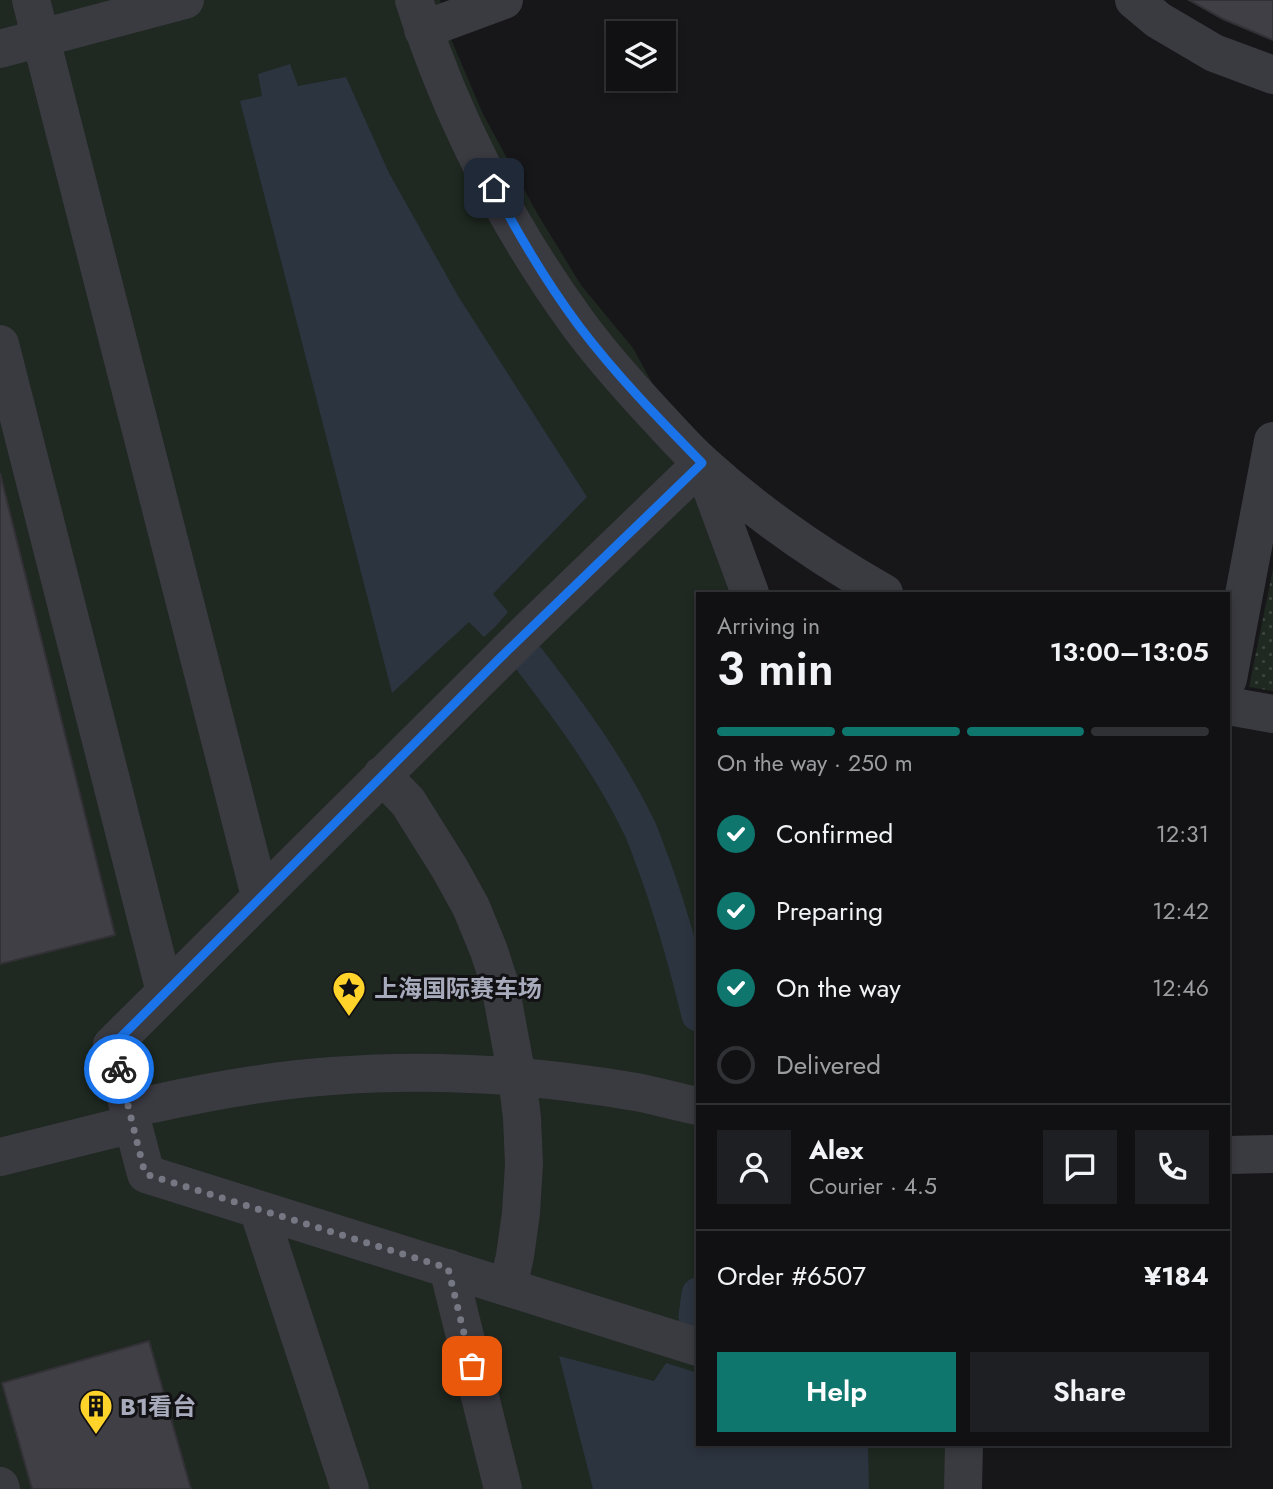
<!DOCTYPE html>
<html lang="en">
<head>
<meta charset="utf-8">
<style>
	body { margin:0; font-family:Jost,"Noto Sans SC",sans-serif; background:#1e1f22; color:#f1f3f6; height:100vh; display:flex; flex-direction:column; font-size:26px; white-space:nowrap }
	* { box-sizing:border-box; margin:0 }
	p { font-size:23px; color:#9c9da0 }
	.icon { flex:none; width:38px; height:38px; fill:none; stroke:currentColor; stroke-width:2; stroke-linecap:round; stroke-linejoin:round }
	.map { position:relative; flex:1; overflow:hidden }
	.sheet { position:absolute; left:696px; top:592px; width:534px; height:854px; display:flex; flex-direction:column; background:#111114; border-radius:0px; box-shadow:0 4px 10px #0003,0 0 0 2px #303134 }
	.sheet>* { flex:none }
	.controls { position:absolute; left:606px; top:21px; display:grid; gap:14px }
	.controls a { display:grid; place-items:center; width:70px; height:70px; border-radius:0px; background:#111114; box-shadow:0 4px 10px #0003,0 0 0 2px #303134; font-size:35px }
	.pin { position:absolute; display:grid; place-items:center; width:60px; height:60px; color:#fff; margin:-30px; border-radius:14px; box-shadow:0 4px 10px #0006 }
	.courier { position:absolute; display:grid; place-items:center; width:70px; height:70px; margin:-35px; border:5px solid #1a73e8; border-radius:50%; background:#fff; color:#222; box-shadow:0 2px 9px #0007 }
	.headline em { font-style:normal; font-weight:600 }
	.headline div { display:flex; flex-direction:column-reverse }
	.headline { display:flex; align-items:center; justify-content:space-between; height:119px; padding:0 21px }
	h1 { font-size:46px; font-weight:600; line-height:52px }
	.bar { display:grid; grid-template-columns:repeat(4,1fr); gap:10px 7px; align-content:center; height:84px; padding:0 21px }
	.bar i { height:9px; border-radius:5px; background:#303134 }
	.bar .selected { background:#0f766e }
	.bar p { grid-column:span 4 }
	.line { display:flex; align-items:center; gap:18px; padding:0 21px; border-top:2px solid #303134 }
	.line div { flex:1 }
	.round { display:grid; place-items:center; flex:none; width:74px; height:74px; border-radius:0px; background:#1e1f22 }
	ol { padding:0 21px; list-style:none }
	li { display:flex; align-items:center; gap:21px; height:77px }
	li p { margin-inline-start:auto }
	li .icon { padding:7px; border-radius:50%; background:#0f766e; color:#fff; stroke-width:4 }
	li:last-child { color:#9c9da0 }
	li i { width:38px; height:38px; border:4px solid #303134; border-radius:50% }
	.button { display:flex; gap:14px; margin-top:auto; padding:14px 21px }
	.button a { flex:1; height:80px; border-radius:0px; background:#0f766e; color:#fff; font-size:28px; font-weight:600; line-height:80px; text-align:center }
	.button a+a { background:#1e1f22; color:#f1f3f6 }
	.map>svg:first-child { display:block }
	.grass { fill:url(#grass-dots) }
	.park { fill:#1f2821 }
	.water { fill:#2c343f }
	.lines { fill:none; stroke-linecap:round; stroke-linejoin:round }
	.canal { stroke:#2c343f; stroke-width:33 }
	.building { fill:#3f3f45; stroke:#323136; stroke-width:2 }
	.minor { stroke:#3a3a41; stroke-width:38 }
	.done { stroke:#757783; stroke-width:7; stroke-dasharray:0 12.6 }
	.route { stroke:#1a73e8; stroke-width:9 }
	.labels { text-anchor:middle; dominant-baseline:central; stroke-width:6; stroke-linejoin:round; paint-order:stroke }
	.poi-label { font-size:24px; font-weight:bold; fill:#a8abbb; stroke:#121215; text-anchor:start }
</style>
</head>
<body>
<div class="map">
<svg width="1273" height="1489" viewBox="0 0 1273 1489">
	<defs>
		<pattern id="grass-dots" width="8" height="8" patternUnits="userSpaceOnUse" patternTransform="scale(1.75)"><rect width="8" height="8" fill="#1f2821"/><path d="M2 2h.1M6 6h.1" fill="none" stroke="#3d443f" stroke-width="1.8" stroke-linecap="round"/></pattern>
	</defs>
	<rect width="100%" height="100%" fill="#17171a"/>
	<path class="grass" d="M 1273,569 L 1273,691 L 1249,687 Z"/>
	<path class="park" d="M 0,0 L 440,0 L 451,39 L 483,114 L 537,213 L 581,285 L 633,348 L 768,593 L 698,593 L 698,1444 L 980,1444 L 982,1489 L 0,1489 Z"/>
	<path class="water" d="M 290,64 L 298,86 L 346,77 L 389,173 L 458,296 L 587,497 L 493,594 L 508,612 L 496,626 L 484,637 L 469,622 L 392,693 L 240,101 L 262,96 L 258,74 Z
		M 559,1356 L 654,1381 L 666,1363 L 698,1373 L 694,1393 L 698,1395 L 698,1444 L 862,1444 L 868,1445 L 869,1489 L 593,1489 Z"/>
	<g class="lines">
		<path class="canal" d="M 529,659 C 569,711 609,765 638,825 C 644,836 647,848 652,860 C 671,911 685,962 698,1015
			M 695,1316 L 698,1294"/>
	</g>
	<path class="building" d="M 1189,0 L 1273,0 L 1273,40 L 1223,19 Z
		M 0,473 L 115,935 L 0,964 Z
		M 149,1341 L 191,1489 L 32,1489 L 2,1383 Z"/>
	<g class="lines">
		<path class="minor" d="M 31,0 L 260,896
			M 414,0 C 450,114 508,228 579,325 C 604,359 633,391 662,422 C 675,436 688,451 703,464 C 758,514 819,556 884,593
			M 1134,0 L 1158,20 L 1214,53 L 1273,75
			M 423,30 L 504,0
			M 0,49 L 185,0
			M 0,344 L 165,992
			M 1228,679 L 1273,441
			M 1228,706 L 1273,714
			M 382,775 L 408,802 L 450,869 L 471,907 L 489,951 L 500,985 L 517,1077 L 522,1118 L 524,1164 L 521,1213 L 515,1256 L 508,1287
			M 153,1104 C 212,1091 271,1080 332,1076 C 433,1068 536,1075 636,1092 C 657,1096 677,1102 698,1106
			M 1228,1155 L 1273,1154
			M 0,1157 L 133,1124
			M 258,1209 L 350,1489
			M 448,1268 L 503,1489
			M 698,1347 L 146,1174 L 112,1045 L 530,629 L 702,463 L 750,593
			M 0,1486 L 1,1489
			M 963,1489 L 964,1444"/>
	</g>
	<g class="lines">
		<path class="done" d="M 119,1069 L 145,1174 L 448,1268 L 472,1366"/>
		<path class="route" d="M 119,1069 L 113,1045 L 499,659 L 702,463 C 659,419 616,375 579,326 C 547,283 519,236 494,188"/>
	</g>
	<defs>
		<symbol id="sight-pin" viewBox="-11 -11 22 30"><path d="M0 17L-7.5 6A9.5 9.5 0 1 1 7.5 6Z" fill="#ffd32a" stroke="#121215"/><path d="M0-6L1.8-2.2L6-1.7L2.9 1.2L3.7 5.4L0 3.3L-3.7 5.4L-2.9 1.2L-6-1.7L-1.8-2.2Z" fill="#111"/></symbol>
		<symbol id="building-pin" viewBox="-11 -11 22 30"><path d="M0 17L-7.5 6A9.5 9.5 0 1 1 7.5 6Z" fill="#ffd32a" stroke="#121215"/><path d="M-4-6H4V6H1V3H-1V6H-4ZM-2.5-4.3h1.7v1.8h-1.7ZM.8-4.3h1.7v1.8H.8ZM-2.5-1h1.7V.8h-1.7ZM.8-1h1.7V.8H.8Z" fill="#111"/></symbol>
	</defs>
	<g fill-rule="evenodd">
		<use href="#sight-pin" x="330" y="969" width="38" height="52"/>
		<use href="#building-pin" x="77" y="1387" width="38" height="52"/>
	</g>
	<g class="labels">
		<g class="poi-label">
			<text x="374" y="988">上海国际赛车场</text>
			<text x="120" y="1406">B1看台</text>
		</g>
	</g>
</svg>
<div class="controls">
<a><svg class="icon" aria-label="layers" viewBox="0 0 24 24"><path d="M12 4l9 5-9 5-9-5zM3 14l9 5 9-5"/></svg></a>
</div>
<div class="pin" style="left:472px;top:1366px;background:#ea580c"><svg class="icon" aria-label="bag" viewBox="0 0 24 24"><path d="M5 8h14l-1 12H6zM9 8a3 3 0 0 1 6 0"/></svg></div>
<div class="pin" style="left:494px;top:188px;background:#1f2937"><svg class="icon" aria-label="home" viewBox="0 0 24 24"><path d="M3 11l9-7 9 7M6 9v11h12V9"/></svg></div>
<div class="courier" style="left:119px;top:1069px"><svg class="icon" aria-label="bike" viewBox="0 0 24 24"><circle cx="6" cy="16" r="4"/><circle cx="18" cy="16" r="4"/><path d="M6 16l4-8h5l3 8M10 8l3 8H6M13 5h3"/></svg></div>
<section class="sheet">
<div class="headline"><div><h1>3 min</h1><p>Arriving in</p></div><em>13:00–13:05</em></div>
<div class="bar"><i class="selected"></i><i class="selected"></i><i class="selected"></i><i></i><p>On the way · 250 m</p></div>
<ol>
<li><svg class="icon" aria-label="check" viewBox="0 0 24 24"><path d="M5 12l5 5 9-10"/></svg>Confirmed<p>12:31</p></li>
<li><svg class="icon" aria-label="check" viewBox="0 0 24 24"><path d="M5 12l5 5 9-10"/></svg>Preparing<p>12:42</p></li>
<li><svg class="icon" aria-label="check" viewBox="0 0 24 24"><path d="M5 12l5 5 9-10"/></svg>On the way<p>12:46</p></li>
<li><i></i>Delivered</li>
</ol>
<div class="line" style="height:126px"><a class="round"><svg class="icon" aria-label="person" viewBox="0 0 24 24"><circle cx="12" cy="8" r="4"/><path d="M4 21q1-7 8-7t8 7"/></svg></a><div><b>Alex</b><p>Courier · 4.5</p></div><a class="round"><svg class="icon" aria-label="chat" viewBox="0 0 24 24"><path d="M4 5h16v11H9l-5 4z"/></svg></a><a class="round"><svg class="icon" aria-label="phone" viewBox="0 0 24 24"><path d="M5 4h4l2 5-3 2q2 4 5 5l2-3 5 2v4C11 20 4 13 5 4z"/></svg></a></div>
<div class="line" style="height:91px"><div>Order #6507</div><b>¥184</b></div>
<div class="button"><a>Help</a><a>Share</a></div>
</section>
</div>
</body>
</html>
